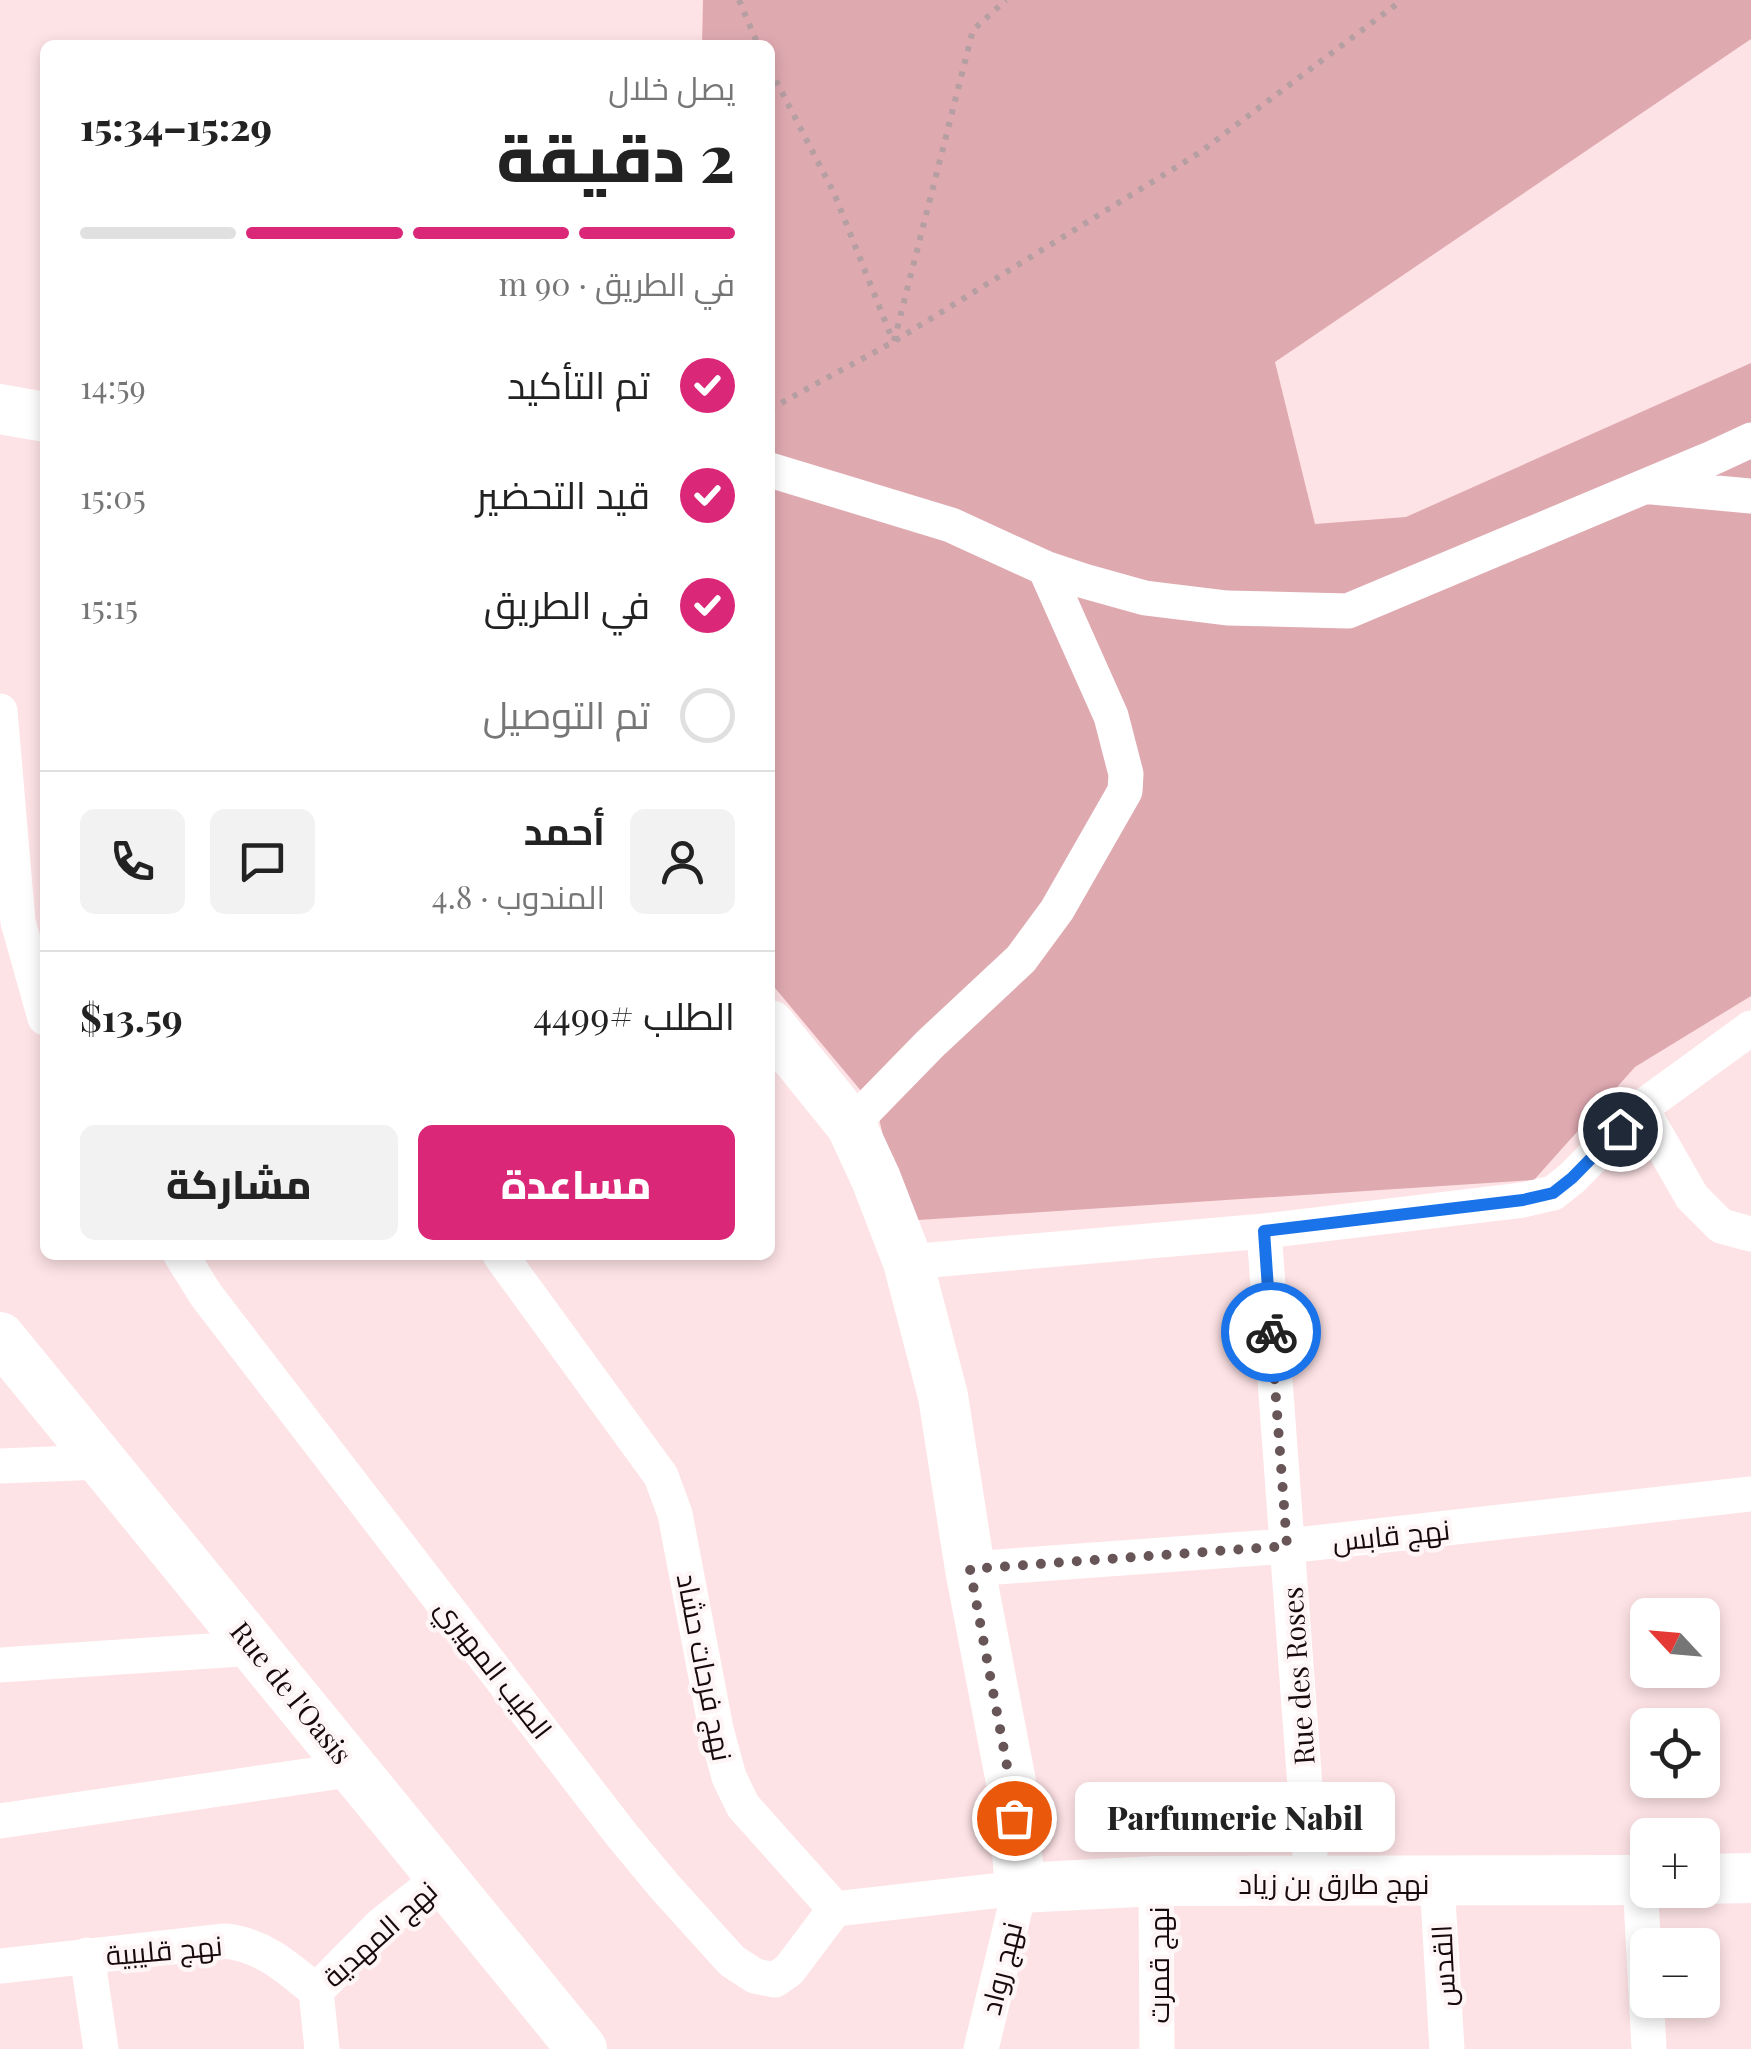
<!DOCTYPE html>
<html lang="ar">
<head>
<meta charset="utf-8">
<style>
	body { margin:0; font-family:"Playfair Display",Cairo,serif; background:#f2f2f2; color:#222; direction:rtl; height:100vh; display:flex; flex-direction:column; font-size:38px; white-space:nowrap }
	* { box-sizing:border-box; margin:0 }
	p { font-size:32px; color:#767676 }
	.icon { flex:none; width:55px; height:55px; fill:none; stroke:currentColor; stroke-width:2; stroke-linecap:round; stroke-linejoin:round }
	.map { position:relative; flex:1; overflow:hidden; direction:ltr }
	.panel { position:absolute; left:40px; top:40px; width:735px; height:1220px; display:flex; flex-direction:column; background:#fff; border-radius:15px; box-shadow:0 5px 15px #0003; direction:rtl }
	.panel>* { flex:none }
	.needle { width:65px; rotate:296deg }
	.controls { position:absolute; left:1630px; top:1598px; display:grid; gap:20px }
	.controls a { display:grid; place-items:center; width:90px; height:90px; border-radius:15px; background:#fff; box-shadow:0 5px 15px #0003; font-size:50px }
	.pin { position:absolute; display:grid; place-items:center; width:85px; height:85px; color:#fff; margin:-42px; border:5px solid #fff; border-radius:50%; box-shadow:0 2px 10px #0007 }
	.courier { position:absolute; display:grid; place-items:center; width:100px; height:100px; margin:-50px; border:8px solid #1a73e8; border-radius:50%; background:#fff; color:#222; box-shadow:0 2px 12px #0007 }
	.bubble { position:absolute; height:70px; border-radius:15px; background:#fff; box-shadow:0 5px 15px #0003; font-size:32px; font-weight:800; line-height:70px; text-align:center; direction:rtl }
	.head em { font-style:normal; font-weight:800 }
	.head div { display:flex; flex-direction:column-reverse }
	.head { display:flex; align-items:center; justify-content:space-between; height:170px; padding:0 40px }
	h1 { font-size:65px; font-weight:800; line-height:75px }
	.bar { display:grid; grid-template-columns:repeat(4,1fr); gap:15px 10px; align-content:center; height:120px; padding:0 40px }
	.bar i { height:12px; border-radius:8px; background:#e0e0e0 }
	.bar .on { background:#db2777 }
	.bar p { grid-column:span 4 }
	.line { display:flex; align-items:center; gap:25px; padding:0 40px; border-top:2px solid #e0e0e0 }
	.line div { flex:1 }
	.round { display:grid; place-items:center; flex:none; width:105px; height:105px; border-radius:15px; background:#f2f2f2 }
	ol { padding:0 40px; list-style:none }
	li { display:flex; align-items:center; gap:30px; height:110px }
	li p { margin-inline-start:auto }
	li .icon { padding:10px; border-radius:50%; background:#db2777; color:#fff; stroke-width:4 }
	li:last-child { color:#767676 }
	li i { width:55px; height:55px; border:5px solid #e0e0e0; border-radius:50% }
	.action { display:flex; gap:20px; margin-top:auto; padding:20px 40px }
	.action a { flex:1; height:115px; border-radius:15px; background:#db2777; color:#fff; font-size:40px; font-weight:800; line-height:115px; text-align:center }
	.action a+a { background:#f2f2f2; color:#222 }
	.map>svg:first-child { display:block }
	.grass { fill:#dfa9b0 }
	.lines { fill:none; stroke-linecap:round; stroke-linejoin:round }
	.path { stroke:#b69fa2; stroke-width:6; stroke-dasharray:5 8; stroke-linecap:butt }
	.street { stroke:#fff; stroke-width:35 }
	.secondary { stroke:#fff; stroke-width:50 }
	.done { stroke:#685558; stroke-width:10; stroke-dasharray:0 18 }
	.route { stroke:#1a73e8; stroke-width:12 }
	.labels { text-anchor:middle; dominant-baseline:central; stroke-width:9; stroke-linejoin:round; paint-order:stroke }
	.street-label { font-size:28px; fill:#17090c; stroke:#fef5f6 }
</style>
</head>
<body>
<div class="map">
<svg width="1751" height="2049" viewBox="0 0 1751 2049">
	<rect width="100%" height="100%" fill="#fee3e6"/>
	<path class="grass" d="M 703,0 L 1751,0 L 1751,39 L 1275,362 L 1315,524 L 1406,517 L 1751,363 L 1751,996 L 1635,1067 L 1534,1180 L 903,1221 L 877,1110 L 770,982 L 770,45 L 702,45 Z"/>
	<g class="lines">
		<path class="path" d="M 739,0 L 758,45
			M 770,69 L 834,193 L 893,341
			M 894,341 L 973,30 L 1006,0
			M 770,409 L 893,342 L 1199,153 L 1402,0"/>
		<path class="street" d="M 770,470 L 951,525 L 1045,568 L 1084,581 L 1145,598 L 1227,608 L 1348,611 L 1708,460 L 1751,440
			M 1652,487 L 1751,496
			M 0,711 L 18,922 L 45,1018
			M 1641,1108 L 1692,1197 L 1721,1226 L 1751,1234
			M 851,1125 L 930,1044 L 1021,959 L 1057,910 L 1125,791 L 1126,774 L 1111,716 L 1045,568
			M 1264,1231 L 1312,1882
			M 181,1255 L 206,1295 L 621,1834 L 665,1887 L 732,1961 L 755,1976 L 775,1980 L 789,1970 L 835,1909
			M 500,1255 L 661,1476 L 675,1514 L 716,1729 L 729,1777 L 743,1806 L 835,1909 L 1020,1888 L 981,2049
			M 908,1262 L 1264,1231 L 1523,1200 L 1553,1193 L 1572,1178 L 1641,1108 L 1751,1028
			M 0,1466 L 102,1462
			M 970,1569 L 1287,1546 L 1751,1494
			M 0,1665 L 255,1648
			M 0,1821 L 355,1769
			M 1640,1880 L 1649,2049
			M 1156,1881 L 1157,2049
			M 1437,1882 L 1447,2049
			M 87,1955 L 101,2049
			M 0,1966 L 225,1941 C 263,1945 287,1967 316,1991 L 322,2049
			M 316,1991 L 381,1925 L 443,1876"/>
		<path class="secondary" d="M 0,409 L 45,417
			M 770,1025 L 851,1125 L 876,1179 L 908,1262 L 943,1396 L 970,1569 L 1011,1782 L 1020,1888 L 1156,1881 L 1648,1880
			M 0,1337 L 582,2049
			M 1702,1879 L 1751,1878"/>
	</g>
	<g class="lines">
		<path class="done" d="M 1014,1818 L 1010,1782 L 970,1569 L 1287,1546 L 1271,1332"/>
		<path class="route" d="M 1271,1332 L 1264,1231 L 1523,1200 L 1553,1193 L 1572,1178 L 1620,1129"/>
	</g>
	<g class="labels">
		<g class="street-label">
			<text transform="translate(1391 1534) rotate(-6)">نهج قابس</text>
			<text transform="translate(706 1667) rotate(79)">نهج فرحات حشاد</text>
			<text transform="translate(495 1668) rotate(52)">الطيب المهيري</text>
			<text transform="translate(1297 1676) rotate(-94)">Rue des Roses</text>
			<text transform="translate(292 1692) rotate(51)">Rue de l'Oasis</text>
			<text x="1334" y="1882">نهج طارق بن زياد</text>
			<text transform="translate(379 1933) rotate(-42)">نهج المهدية</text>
			<text transform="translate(164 1949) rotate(-5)">نهج قليبية</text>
			<text transform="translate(1157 1965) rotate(-90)">نهج قمرت</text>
			<text transform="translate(1442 1966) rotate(-93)">القدس</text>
			<text transform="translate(1000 1968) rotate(-76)">نهج رواد</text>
		</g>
	</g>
</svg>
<div class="controls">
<a><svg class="needle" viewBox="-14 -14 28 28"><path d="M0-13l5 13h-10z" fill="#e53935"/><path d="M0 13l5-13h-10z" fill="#767676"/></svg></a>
<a><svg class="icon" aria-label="locate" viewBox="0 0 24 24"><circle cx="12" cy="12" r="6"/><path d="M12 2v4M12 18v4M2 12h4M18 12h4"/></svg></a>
<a>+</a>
<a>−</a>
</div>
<div class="pin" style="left:1014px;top:1818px;background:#ea580c"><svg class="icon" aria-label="bag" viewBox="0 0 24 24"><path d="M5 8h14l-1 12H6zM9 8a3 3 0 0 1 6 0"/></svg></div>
<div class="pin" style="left:1620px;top:1129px;background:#1f2937"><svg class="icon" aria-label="home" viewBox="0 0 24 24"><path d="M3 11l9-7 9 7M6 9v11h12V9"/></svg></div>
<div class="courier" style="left:1271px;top:1332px"><svg class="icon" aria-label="bike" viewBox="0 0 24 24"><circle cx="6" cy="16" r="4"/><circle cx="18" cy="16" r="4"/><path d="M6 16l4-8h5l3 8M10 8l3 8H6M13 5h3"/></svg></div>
<div class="bubble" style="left:1075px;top:1782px;width:320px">Parfumerie Nabil</div>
<section class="panel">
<div class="head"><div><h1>2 دقيقة</h1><p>يصل خلال</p></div><em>15:29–15:34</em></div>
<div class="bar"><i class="on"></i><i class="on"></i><i class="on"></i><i></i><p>في الطريق · 90 m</p></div>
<ol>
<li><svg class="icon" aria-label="check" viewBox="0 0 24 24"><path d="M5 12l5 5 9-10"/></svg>تم التأكيد<p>14:59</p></li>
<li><svg class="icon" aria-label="check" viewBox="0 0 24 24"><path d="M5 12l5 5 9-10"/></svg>قيد التحضير<p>15:05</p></li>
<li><svg class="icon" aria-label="check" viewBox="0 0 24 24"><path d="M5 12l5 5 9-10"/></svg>في الطريق<p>15:15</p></li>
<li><i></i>تم التوصيل</li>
</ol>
<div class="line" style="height:180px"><a class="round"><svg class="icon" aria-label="person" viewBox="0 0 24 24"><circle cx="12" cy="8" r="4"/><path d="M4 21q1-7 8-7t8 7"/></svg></a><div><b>أحمد</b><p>المندوب · 4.8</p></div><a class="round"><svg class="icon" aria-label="chat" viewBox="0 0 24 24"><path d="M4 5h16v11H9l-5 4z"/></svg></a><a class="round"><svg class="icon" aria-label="phone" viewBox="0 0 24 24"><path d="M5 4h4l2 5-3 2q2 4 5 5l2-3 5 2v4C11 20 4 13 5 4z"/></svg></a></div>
<div class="line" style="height:130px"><div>الطلب #4499</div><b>$13.59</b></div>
<div class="action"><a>مساعدة</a><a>مشاركة</a></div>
</section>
</div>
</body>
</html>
